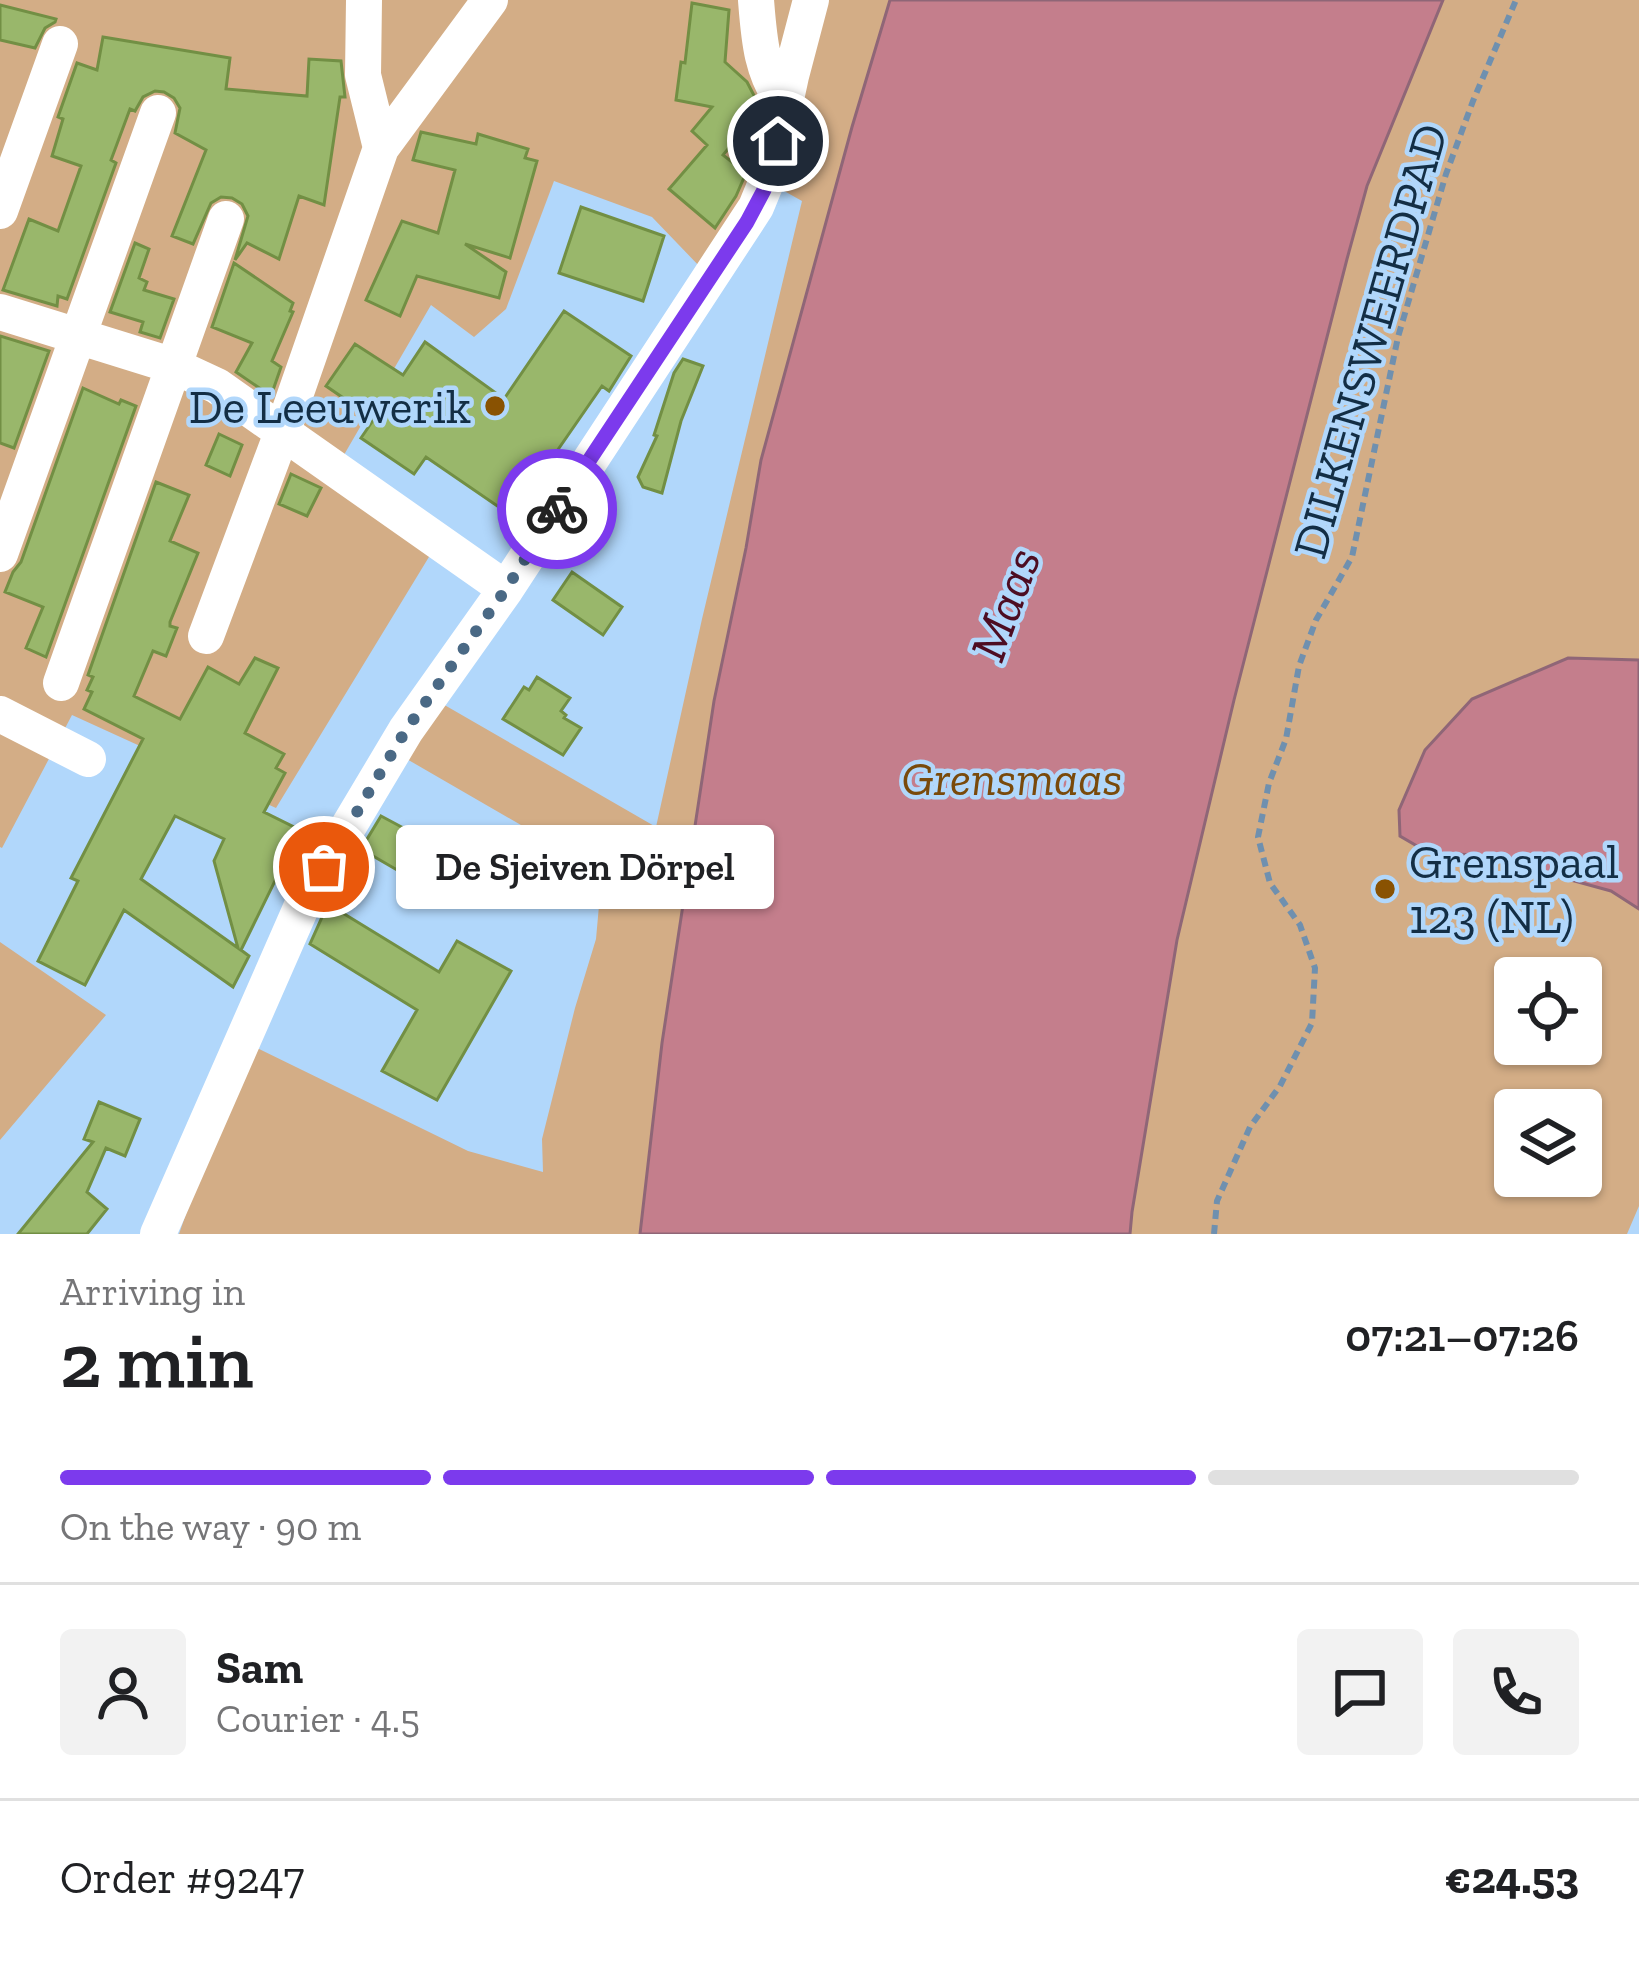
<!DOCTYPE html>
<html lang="en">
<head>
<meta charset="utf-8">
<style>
	body { margin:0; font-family:"Zilla Slab",serif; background:#f2f2f2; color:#202124; height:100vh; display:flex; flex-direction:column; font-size:45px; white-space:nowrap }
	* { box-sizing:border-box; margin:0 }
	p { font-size:39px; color:#757577 }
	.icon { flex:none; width:66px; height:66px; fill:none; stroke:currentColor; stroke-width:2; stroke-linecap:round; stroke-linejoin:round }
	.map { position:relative; height:1234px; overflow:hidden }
	.sheet { display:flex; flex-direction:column; background:#fff; flex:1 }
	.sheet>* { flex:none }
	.buttons { position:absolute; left:1494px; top:957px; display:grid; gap:24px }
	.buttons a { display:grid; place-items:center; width:108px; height:108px; border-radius:12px; background:#fff; box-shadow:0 3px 9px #0004; font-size:60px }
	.pin { position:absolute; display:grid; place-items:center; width:102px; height:102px; color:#fff; margin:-51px; border:6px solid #fff; border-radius:50%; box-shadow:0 3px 12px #0007 }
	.courier { position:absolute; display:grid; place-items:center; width:120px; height:120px; margin:-60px; border:9px solid #7c3aed; border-radius:50%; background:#fff; color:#222; box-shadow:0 3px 15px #0007 }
	.bubble { position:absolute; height:84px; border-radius:12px; background:#fff; box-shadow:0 3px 9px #0004; font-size:39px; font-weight:600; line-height:84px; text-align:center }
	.head em { font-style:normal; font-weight:600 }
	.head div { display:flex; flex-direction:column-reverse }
	.head { display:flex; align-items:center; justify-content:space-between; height:204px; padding:0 60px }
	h1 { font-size:78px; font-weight:600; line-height:90px }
	.bar { display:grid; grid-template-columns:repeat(4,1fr); gap:18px 12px; align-content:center; height:144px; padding:0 60px }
	.bar i { height:15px; border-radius:9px; background:#e0e0e0 }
	.bar .on { background:#7c3aed }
	.bar p { grid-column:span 4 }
	.line { display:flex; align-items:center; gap:30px; padding:0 60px; border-top:3px solid #e0e0e0 }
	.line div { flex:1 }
	.round { display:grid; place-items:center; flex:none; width:126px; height:126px; border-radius:12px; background:#f2f2f2 }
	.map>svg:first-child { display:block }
	.green { fill:#d3ad86; fill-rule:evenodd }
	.water { fill:#c47e8c; stroke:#8f6677; stroke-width:3 }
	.building { fill:#99b76b; stroke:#728f44; stroke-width:3; fill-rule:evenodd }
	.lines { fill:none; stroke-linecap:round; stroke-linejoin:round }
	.path { stroke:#6f90af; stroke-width:6; stroke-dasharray:9 6; stroke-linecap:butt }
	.minor { stroke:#fff; stroke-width:36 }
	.done { stroke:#4a6985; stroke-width:12; stroke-dasharray:0 21.6 }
	.route { stroke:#7c3aed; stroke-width:15 }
	.poi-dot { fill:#895202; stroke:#b1d7fb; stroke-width:4.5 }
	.labels { text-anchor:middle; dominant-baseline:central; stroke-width:9; stroke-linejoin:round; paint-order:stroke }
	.street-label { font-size:48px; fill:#132e45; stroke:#b1d7fb }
	.poi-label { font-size:48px; fill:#132e45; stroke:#b1d7fb; text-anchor:end }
	.park-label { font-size:48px; font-style:italic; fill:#794a0b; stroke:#b1d7fb }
	.water-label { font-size:51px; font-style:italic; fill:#4d0d22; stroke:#b1d7fb }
</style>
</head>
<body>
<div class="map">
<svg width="1639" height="1234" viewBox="0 0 1639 1234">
	<rect width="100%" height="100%" fill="#b1d7fb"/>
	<path class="green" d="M 0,0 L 805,0 L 760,185 L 702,269 L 652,217 L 554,181 L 506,309 L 474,337 L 431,305 L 341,460 L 446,529 L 276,808 L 72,715 L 2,848 L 0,847 Z
		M 821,0 L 890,0 L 852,127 L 761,460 L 746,548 L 714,701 L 662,1043 L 640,1234 L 179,1234 L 205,1159 L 255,1047 L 468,1151 L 543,1172 L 542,1139 L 575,1008 L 596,939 L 602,872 L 405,758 L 441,703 L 656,827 L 702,619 L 802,201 L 777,187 Z
		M 1047,0 L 1639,0 L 1639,660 L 1568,658 L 1429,853 L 1478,855 L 1542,872 L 1612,891 L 1639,909 L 1639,1206 L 1627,1234 L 871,1234 ZM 1515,978 L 1581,978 L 1581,1044 L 1515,1044 ZM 1515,1110 L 1581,1110 L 1581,1176 L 1515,1176 Z
		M 0,942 L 106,1015 L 0,1140 Z"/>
	<path class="water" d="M 890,0 L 1443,0 L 1367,186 L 1347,259 L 1234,700 L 1177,940 L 1132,1212 L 1130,1234 L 640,1234 L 662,1043 L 714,701 L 746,548 L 761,460 L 852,127 Z
		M 1568,658 L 1639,660 L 1639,909 L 1611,891 L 1479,855 L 1429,853 L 1400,836 L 1399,810 L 1425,750 L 1472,699 Z"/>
	<path class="building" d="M 692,3 L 729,10 L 725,62 L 747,82 L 761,109 L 723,155 L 746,173 L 736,196 L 715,228 L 669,189 L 707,145 L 692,131 L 712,107 L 676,100 L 681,62 L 685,63 Z
		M 0,5 L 56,19 L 55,22 L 45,28 L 35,48 L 0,40 Z
		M 103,37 L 230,58 L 226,89 L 307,96 L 309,59 L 341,61 L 345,97 L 340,97 L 324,205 L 299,196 L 279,259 L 247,243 L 235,260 L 248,216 L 242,204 L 232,198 L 221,197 L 211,203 L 193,244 L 172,236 L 206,150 L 175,133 L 180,108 L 174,98 L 164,92 L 155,91 L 143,97 L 135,111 L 130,109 L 111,160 L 116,163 L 67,299 L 58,296 L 57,306 L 3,290 L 29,219 L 58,231 L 81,166 L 52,156 L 63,119 L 58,117 L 77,63 L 97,70 Z
		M 421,132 L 476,144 L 478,134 L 528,149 L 525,158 L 537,161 L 510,258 L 465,244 L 506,272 L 499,298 L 417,276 L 400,316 L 366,300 L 402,221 L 438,233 L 455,170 L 413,160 Z
		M 581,207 L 664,236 L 643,301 L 559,273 Z
		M 135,243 L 149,249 L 139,278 L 147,282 L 144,290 L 174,299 L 160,338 L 140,332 L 143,322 L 110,312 Z
		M 234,263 L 293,303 L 290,311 L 293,312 L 272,361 L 281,367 L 271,396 L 236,372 L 252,343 L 212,327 Z
		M 564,311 L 631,356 L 609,391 L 602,386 L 512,516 L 426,457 L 414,474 L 361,438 L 374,419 L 326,386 L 355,344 L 403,375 L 425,342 L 504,399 Z
		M 0,336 L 49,351 L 14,448 L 0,443 Z
		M 683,359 L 703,366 L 681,421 L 662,493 L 643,487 L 638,477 L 657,436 L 654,435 L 674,373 Z
		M 83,388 L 119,404 L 121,400 L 136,406 L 46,657 L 26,648 L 43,607 L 5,592 L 13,572 L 21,562 Z
		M 219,434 L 242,445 L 230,476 L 206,465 Z
		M 291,474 L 321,488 L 307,516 L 279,504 Z
		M 156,482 L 189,495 L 170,541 L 198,553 L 170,622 L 170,626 L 177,628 L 166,656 L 153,651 L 134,696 L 180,719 L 208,667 L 239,684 L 255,658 L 278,668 L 245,733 L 284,754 L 276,768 L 285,773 L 264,812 L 300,830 L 241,950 L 249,956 L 233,987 L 124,910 L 85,985 L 38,961 L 78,881 L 71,878 L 143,739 L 84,709 L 92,692 L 87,690 L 93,677 L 88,675 ZM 175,816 L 224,839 L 214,861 L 238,948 L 141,879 Z
		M 572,572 L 622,607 L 603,635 L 553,600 Z
		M 537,677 L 570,698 L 561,711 L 566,715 L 564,718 L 581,728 L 563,755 L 503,719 L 524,687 L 529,690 Z
		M 381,816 L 424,839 L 404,874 L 361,849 Z
		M 328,904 L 439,972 L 457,941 L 511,971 L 437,1100 L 382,1071 L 417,1010 L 310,944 Z
		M 99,1102 L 140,1119 L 125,1156 L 106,1148 L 87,1192 L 107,1209 L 87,1234 L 18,1234 L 93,1142 L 84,1139 Z"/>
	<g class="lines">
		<path class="path" d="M 1214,1234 L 1217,1201 L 1250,1127 L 1280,1086 L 1312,1023 L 1315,968 L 1300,925 L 1270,883 L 1258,837 L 1269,783 L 1286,739 L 1299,666 L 1316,620 L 1352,557 L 1398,337 L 1446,174 L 1473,101 L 1516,0"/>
		<path class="minor" d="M 364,0 L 363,75 L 381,148
			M 756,0 C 759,38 761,73 785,104
			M 0,211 L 60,44
			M 0,312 L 174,366 L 217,386 L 506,589
			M 0,554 L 158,113
			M 206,636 L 283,430 L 381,148 L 490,0
			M 61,683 L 226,219
			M 0,714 L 88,759
			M 158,1234 L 304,901 L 406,730 L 506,589 L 756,207 L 770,173 L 791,76 L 811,0"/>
	</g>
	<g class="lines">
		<path class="done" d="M 324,867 L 406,730 L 506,589 L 557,509"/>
		<path class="route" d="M 557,509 L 747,222 L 764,190 L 778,141"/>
	</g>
	<g class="poi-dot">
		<circle cx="495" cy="406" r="12"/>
		<circle cx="1385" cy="889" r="12"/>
	</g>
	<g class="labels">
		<g class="street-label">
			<text transform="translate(1370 341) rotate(-74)">DILKENSWEERDPAD</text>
		</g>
		<g class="poi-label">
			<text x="471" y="406">De Leeuwerik</text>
			<text x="1409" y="861" text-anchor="start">Grenspaal<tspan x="1409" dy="55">123 (NL)</tspan></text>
		</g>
		<g class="park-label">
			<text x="1012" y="778">Grensmaas</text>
		</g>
		<g class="water-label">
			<text transform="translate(1005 604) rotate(-70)">Maas</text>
		</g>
	</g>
</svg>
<div class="buttons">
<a><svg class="icon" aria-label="locate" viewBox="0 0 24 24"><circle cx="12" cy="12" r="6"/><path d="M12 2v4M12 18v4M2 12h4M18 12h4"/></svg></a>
<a><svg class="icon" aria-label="layers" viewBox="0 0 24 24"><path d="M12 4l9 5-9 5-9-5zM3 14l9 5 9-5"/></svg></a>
</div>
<div class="pin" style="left:324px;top:867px;background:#ea580c"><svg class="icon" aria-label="bag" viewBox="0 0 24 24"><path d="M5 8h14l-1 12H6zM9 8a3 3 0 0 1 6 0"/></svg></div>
<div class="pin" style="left:778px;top:141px;background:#1f2937"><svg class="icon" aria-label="home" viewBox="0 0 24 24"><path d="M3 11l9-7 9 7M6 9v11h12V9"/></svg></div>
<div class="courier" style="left:557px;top:509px"><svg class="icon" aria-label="bike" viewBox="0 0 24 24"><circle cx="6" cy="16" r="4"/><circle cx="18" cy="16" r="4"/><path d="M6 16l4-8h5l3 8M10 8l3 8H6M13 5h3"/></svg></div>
<div class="bubble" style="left:396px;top:825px;width:378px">De Sjeiven Dörpel</div>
</div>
<section class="sheet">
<div class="head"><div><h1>2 min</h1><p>Arriving in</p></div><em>07:21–07:26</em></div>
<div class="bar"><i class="on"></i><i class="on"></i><i class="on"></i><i></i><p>On the way · 90 m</p></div>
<div class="line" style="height:216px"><a class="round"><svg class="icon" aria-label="person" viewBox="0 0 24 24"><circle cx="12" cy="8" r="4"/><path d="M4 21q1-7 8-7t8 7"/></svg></a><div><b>Sam</b><p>Courier · 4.5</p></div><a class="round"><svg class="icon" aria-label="chat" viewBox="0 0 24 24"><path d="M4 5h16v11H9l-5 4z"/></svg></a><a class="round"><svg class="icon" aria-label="phone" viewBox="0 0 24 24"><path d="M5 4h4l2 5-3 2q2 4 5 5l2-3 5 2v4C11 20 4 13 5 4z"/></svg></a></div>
<div class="line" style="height:156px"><div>Order #9247</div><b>€24.53</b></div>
</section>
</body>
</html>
